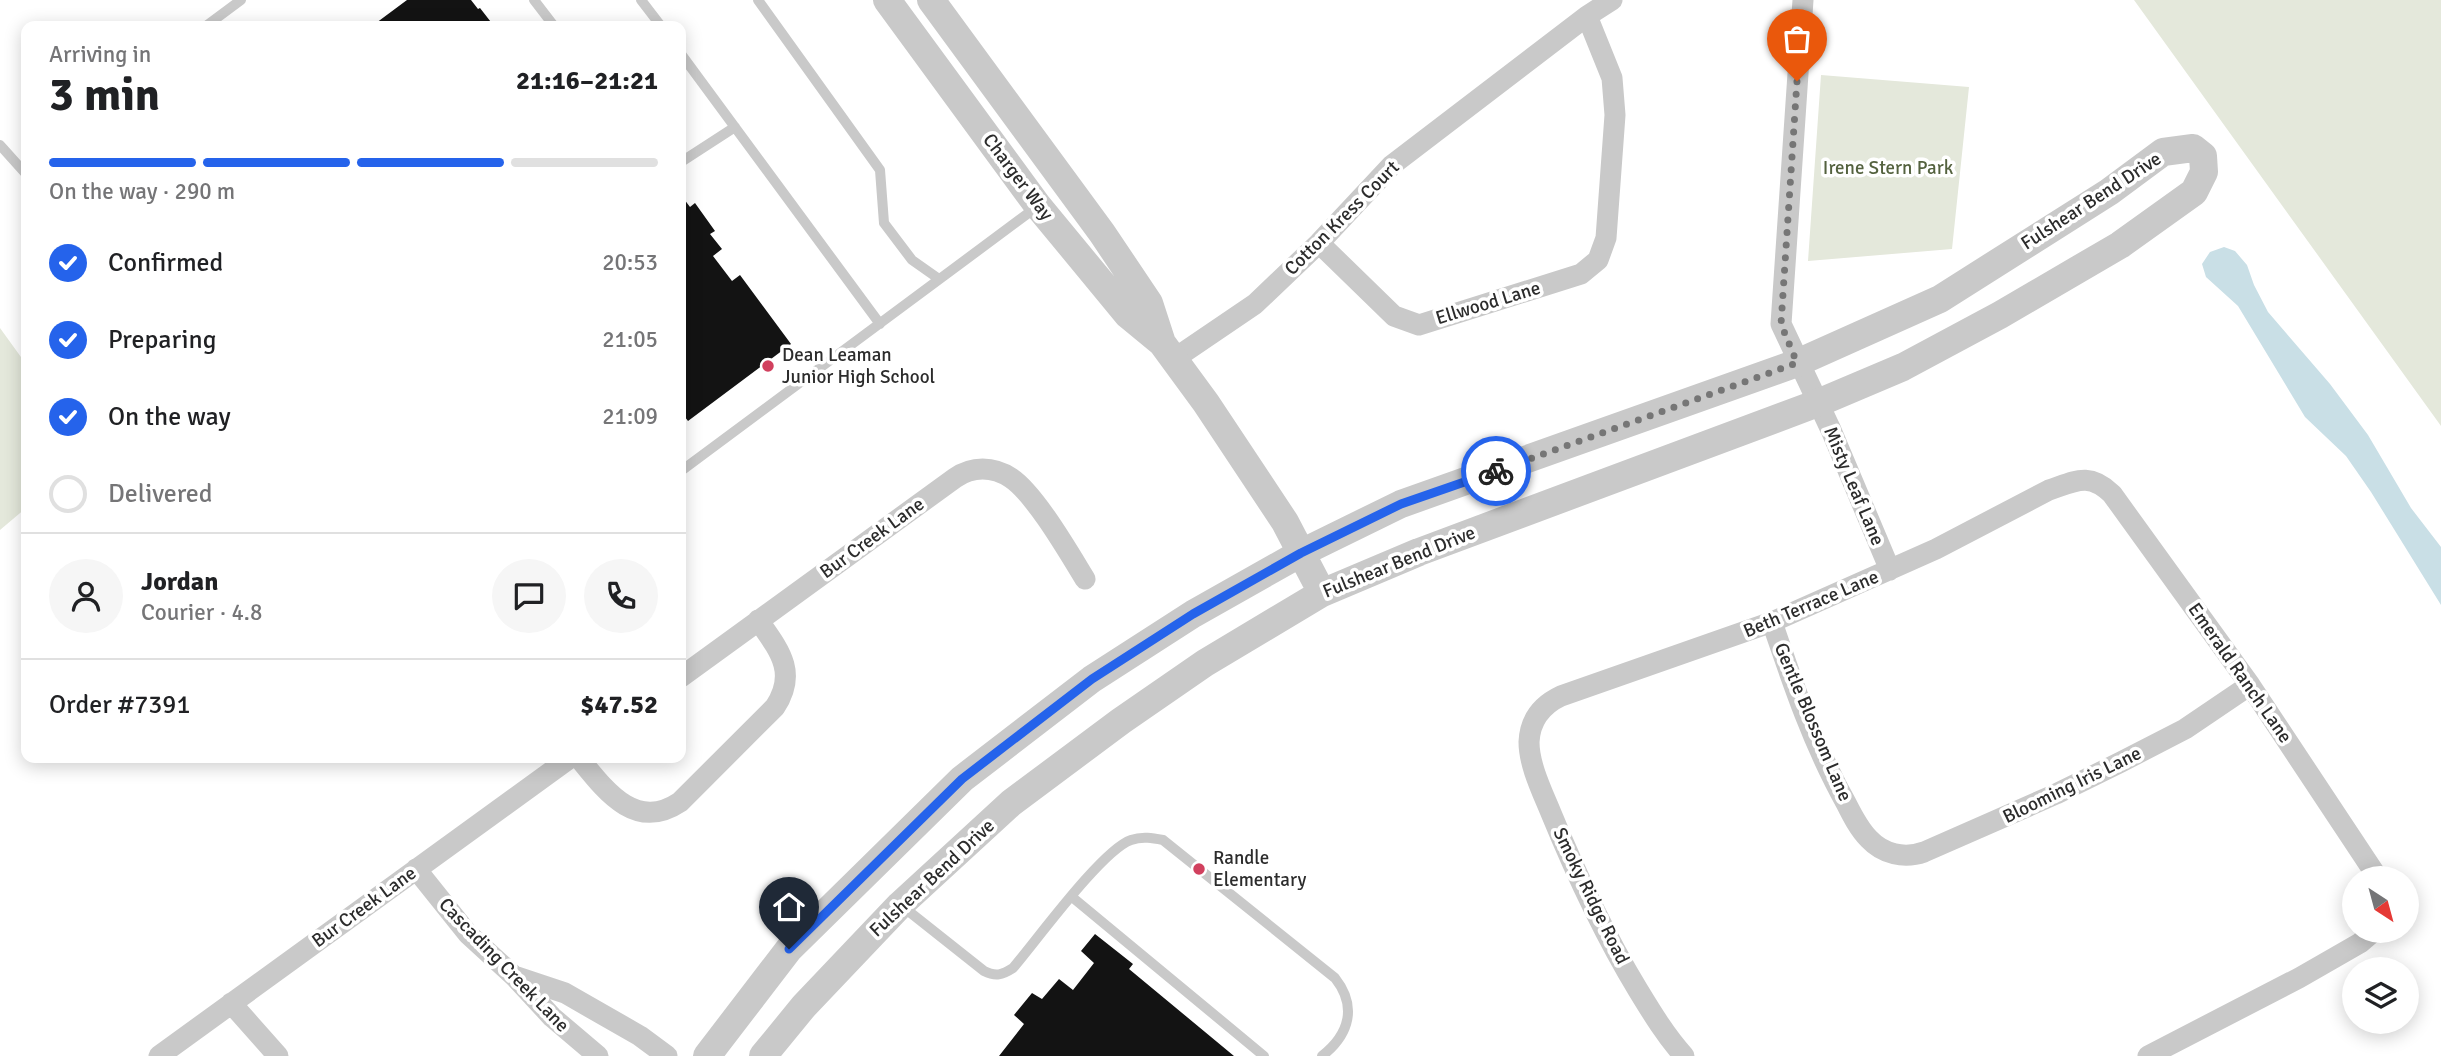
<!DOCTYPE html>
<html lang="en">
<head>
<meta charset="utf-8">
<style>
	body { margin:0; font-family:Signika,sans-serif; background:#f6f6f6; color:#202124; height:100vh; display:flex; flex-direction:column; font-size:26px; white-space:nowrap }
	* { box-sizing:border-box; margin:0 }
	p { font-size:23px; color:#757577 }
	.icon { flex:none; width:38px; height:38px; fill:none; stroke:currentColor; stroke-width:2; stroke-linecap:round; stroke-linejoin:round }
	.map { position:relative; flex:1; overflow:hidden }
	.details { position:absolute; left:21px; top:21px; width:665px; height:742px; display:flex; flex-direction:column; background:#fff; border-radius:14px; box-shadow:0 4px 18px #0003 }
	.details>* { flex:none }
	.needle { width:46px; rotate:144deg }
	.controls { position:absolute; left:2342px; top:866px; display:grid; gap:14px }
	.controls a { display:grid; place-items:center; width:77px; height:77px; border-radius:50%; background:#fff; box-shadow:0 4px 18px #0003; font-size:35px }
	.pin { position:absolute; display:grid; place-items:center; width:60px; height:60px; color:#fff; margin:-72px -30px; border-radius:50% 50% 50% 0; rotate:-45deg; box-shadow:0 0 7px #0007 }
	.pin .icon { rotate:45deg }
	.courier { position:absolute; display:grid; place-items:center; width:70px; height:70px; margin:-35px; border:5px solid #2563eb; border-radius:50%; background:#fff; color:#222; box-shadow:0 2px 9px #0007 }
	.summary em { font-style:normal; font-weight:700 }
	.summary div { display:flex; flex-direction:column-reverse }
	.summary { display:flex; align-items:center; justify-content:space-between; height:119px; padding:0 28px }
	h1 { font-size:46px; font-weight:700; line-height:52px }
	.bar { display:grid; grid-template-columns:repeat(4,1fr); gap:10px 7px; align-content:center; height:84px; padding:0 28px }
	.bar i { height:9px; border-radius:5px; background:#e0e0e0 }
	.bar .current { background:#2563eb }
	.bar p { grid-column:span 4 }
	.line { display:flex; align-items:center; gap:18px; padding:0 28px; border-top:2px solid #e0e0e0 }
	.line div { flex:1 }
	.round { display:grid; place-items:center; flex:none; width:74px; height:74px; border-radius:37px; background:#f6f6f6 }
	ol { padding:0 28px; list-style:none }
	li { display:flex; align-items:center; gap:21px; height:77px }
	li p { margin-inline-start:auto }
	li .icon { padding:7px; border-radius:50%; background:#2563eb; color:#fff; stroke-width:4 }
	li:last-child { color:#757577 }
	li i { width:38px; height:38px; border:4px solid #e0e0e0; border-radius:50% }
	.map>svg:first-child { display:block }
	.green { fill:#e4e8db }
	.water { fill:#c9dfe6 }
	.building { fill:#131313 }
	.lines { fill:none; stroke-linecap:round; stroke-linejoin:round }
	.service { stroke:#c9c9c9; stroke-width:10 }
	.minor { stroke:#c9c9c9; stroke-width:21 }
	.tertiary { stroke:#c9c9c9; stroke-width:28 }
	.done { stroke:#767676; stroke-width:7; stroke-dasharray:0 12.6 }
	.route { stroke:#2563eb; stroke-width:9 }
	.poi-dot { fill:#d1405e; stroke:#fff; stroke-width:2.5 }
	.labels { text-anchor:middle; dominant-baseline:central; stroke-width:7; stroke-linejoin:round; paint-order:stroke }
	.park-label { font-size:19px; fill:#54623f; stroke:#fff }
	.street-label { font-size:19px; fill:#2c2c2c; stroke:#fff }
	.poi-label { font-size:19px; fill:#2c2c2c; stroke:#fff; text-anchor:start }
</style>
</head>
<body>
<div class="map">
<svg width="2441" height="1056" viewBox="0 0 2441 1056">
	<rect width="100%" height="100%" fill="#fff"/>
	<path class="green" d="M 2134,0 L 2441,0 L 2441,426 Z
		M 1821,75 L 1969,87 L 1952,249 L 1808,261 Z
		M 0,328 L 26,364 L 26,508 L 0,530 Z"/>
	<path class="water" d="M 2224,247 L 2235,251 L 2247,265 L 2254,285 L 2268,312 L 2330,384 L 2368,435 L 2411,508 L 2441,547 L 2441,605 L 2371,492 L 2346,456 L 2305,417 L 2238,306 L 2206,277 L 2202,264 L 2210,252 Z"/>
	<path class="building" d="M 407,0 L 471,0 L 478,9 L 480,8 L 494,26 L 372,26 Z
		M 681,195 L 690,207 L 695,203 L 715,231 L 710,234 L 722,249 L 713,256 L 732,281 L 740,275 L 791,344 L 688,421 L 681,412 Z
		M 1095,934 L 1133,964 L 1129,969 L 1234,1056 L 999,1056 L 1024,1024 L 1014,1015 L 1032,993 L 1042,999 L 1059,979 L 1073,990 L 1094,963 L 1081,951 Z"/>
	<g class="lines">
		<path class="service" d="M 534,0 L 554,26
			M 641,0 L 661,26
			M 758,0 L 880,170 L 884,223 L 912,260 L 939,279
			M 206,26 L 241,0
			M 681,54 L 880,324
			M 0,145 L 26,174
			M 681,162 L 735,127
			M 681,471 L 1038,206
			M 1072,897 L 1264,1056
			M 902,906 L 984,971 C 996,977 1002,975 1013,968 C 1037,940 1102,850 1131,840 C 1142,836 1153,838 1163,840 L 1335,978 C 1357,1006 1350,1034 1322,1056"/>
		<path class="minor" d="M 1803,0 L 1781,324 L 1831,430 L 1890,570
			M 1319,243 L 1394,316 L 1419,325 L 1581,274 L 1598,260 L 1606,238 L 1615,115 L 1612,78 L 1587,16
			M 1174,359 L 1255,304 L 1319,243 L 1392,165 L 1587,16 L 1612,0
			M 1772,622 C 1793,684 1814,746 1846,803 C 1852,815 1859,829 1869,839 C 1883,854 1904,859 1924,852 L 2056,794 L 2121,762 L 2185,729 L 2250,685
			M 681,677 L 955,478 C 972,466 993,466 1011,478 C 1035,494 1069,553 1085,579
			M 579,758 C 605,790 635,832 680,802 L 775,707 C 798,672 779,650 758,620
			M 416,869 L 468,934 L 515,977 L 552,1017 L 598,1056
			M 517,977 L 565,993 L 640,1036 L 667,1056
			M 231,1003 L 278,1056
			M 159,1056 L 570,758
			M 1684,1056 C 1666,1036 1652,1013 1638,990 C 1604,934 1576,874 1551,813 C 1542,791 1529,765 1529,742 C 1530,720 1542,705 1561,696 L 1772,622 L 1936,549 L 2049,490 C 2076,481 2089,472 2112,494 L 2250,685 L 2378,878
			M 2148,1056 L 2299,978 L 2360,943 L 2374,931"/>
		<path class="tertiary" d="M 887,0 L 1038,206 L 1128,315 L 1162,343 L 1206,403 L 1285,522 L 1322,593
			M 931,0 L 1102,233 L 1149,303 L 1162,343
			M 707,1056 L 789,949 L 962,779 L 1092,679 L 1193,614 L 1301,553 L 1401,504 L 1797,363 L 1940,299 L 2109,192 L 2163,152 L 2193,148 L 2203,156 L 2204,172 L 2194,192 L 2120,245 L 2000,315 L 1903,367 L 1818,403 L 1419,552 L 1322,593 L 1205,663 L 1121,721 L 1011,803 L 900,905 L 804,1006 L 763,1056"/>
	</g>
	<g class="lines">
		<path class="done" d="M 1496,471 L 1797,363 L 1781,324 L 1797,81"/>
		<path class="route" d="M 789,949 L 962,779 L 1092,679 L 1193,614 L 1301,553 L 1401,504 L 1496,471"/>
	</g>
	<g class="poi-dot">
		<circle cx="768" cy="366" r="7"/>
		<circle cx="1199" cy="869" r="7"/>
	</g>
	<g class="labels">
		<g class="park-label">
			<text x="1888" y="168">Irene Stern Park</text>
		</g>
		<g class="street-label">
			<text transform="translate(1018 177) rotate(53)">Charger Way</text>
			<text transform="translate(2091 201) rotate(-33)">Fulshear Bend Drive</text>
			<text transform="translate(1342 218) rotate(-45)">Cotton Kress Court</text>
			<text transform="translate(1488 303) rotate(-17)">Ellwood Lane</text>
			<text transform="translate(1854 486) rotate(67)">Misty Leaf Lane</text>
			<text transform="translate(872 538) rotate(-36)">Bur Creek Lane</text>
			<text transform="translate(1399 562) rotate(-22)">Fulshear Bend Drive</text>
			<text transform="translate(1811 604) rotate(-23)">Beth Terrace Lane</text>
			<text transform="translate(2240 673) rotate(55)">Emerald Ranch Lane</text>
			<text transform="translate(1813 722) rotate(67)">Gentle Blossom Lane</text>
			<text transform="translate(2072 785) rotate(-26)">Blooming Iris Lane</text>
			<text transform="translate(932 878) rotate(-43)">Fulshear Bend Drive</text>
			<text transform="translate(1591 896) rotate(64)">Smoky Ridge Road</text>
			<text transform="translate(364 907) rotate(-36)">Bur Creek Lane</text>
			<text transform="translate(504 965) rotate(46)">Cascading Creek Lane</text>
		</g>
		<g class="poi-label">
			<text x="782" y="355">Dean Leaman<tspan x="782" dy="22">Junior High School</tspan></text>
			<text x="1213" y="858">Randle<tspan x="1213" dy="22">Elementary</tspan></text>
		</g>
	</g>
</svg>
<div class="controls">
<a><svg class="needle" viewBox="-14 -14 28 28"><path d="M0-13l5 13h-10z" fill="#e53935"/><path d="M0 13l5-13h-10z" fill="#757577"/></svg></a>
<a><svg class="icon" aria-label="layers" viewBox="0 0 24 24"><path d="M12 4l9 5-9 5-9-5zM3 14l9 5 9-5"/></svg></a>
</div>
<div class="pin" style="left:1797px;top:81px;background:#ea580c"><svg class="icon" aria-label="bag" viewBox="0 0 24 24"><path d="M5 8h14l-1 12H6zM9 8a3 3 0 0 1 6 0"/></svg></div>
<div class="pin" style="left:789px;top:949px;background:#1f2937"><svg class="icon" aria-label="home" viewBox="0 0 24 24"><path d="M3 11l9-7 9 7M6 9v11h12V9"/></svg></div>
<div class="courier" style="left:1496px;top:471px"><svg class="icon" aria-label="bike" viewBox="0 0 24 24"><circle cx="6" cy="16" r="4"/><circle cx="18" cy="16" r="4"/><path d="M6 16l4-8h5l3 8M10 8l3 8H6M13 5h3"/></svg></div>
<section class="details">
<div class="summary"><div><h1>3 min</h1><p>Arriving in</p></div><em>21:16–21:21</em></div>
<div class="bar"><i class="current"></i><i class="current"></i><i class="current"></i><i></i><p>On the way · 290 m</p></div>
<ol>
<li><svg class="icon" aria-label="check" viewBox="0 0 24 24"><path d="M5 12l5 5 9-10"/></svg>Confirmed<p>20:53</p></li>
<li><svg class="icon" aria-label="check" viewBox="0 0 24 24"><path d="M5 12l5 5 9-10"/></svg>Preparing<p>21:05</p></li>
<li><svg class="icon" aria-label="check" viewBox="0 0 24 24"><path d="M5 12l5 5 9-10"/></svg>On the way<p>21:09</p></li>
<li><i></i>Delivered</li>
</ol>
<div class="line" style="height:126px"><a class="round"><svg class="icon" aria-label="person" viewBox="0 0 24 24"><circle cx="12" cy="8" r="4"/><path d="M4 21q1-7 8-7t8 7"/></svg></a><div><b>Jordan</b><p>Courier · 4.8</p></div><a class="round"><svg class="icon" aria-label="chat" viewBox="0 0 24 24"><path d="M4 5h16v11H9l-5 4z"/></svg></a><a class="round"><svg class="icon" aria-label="phone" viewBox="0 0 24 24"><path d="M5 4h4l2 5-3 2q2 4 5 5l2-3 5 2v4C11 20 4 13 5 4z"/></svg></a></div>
<div class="line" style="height:91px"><div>Order #7391</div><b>$47.52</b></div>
</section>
</div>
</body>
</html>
